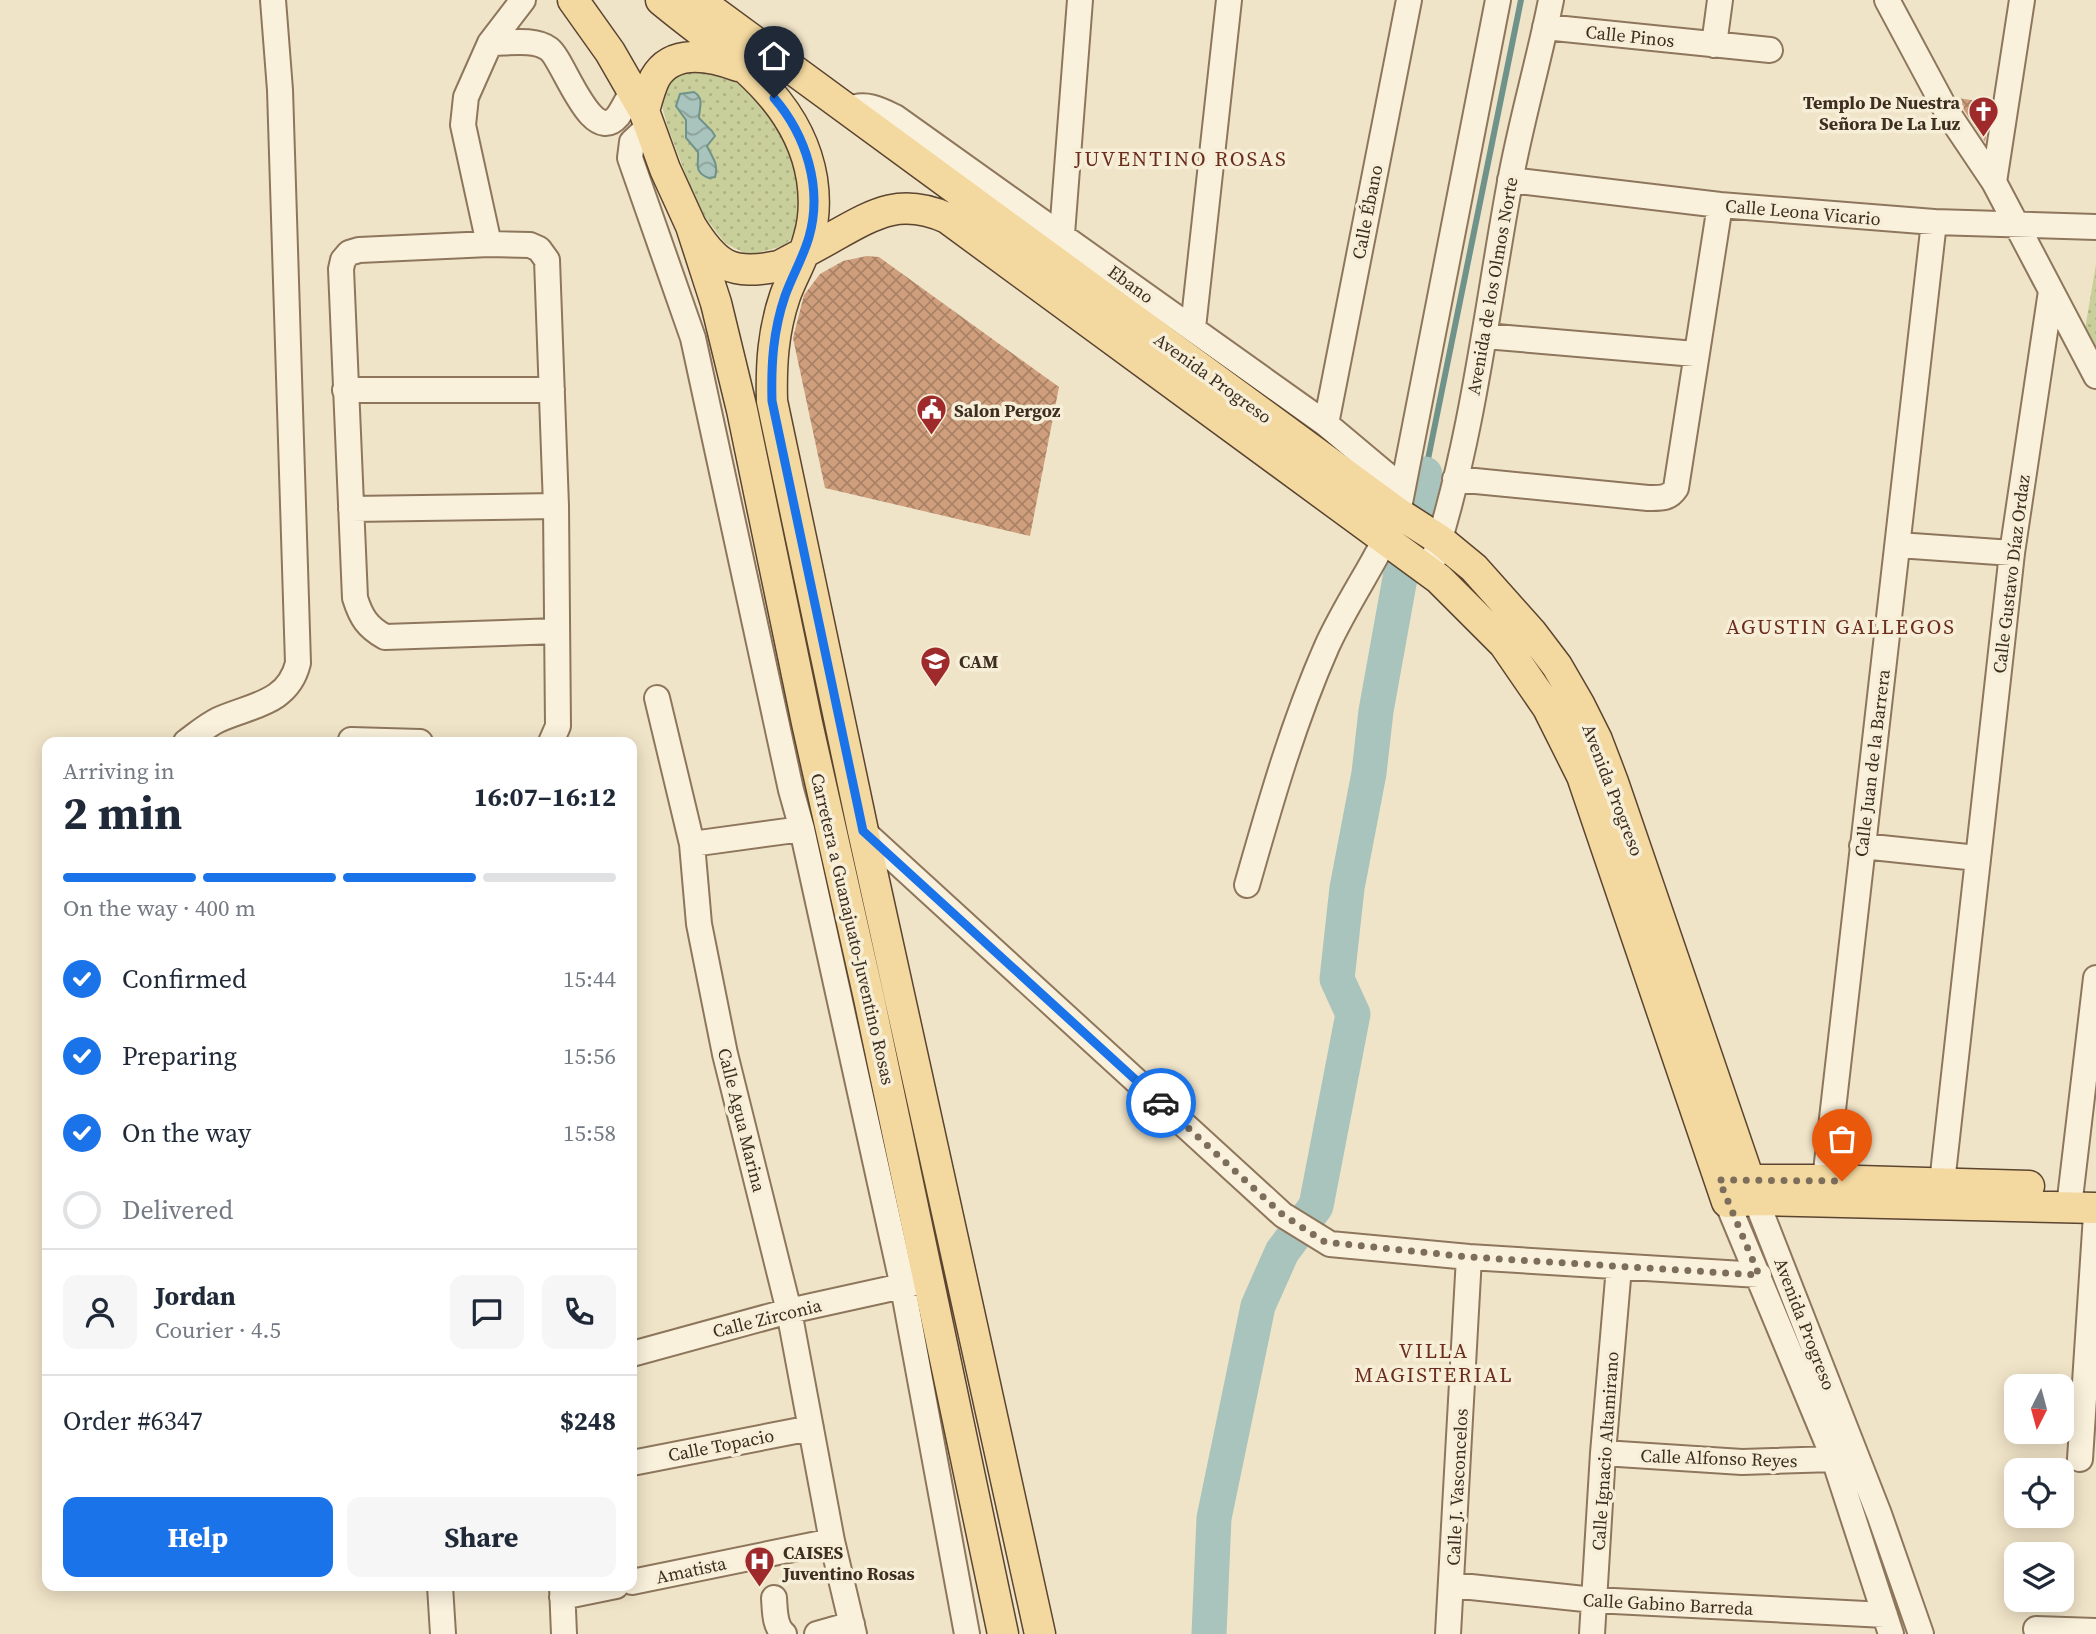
<!DOCTYPE html>
<html lang="en">
<head>
<meta charset="utf-8">
<style>
	body { margin:0; font-family:"Source Serif 4",serif; background:#f6f6f7; color:#1f2937; height:100vh; display:flex; flex-direction:column; font-size:26px; white-space:nowrap }
	* { box-sizing:border-box; margin:0 }
	p { font-size:23px; color:#747a83 }
	.icon { flex:none; width:38px; height:38px; fill:none; stroke:currentColor; stroke-width:2; stroke-linecap:round; stroke-linejoin:round }
	.map { position:relative; flex:1; overflow:hidden }
	.side { position:absolute; left:42px; top:737px; width:595px; height:854px; display:flex; flex-direction:column; background:#fff; border-radius:14px; box-shadow:0 4px 18px #0003 }
	.side>* { flex:none }
	.needle { width:46px; rotate:186deg }
	.buttons { position:absolute; left:2004px; top:1374px; display:grid; gap:14px }
	.buttons a { display:grid; place-items:center; width:70px; height:70px; border-radius:14px; background:#fff; box-shadow:0 4px 18px #0003; font-size:35px }
	.pin { position:absolute; display:grid; place-items:center; width:60px; height:60px; color:#fff; margin:-72px -30px; border-radius:50% 50% 50% 0; rotate:-45deg; box-shadow:0 0 7px #0007 }
	.pin .icon { rotate:45deg }
	.courier { position:absolute; display:grid; place-items:center; width:70px; height:70px; margin:-35px; border:5px solid #1a73e8; border-radius:50%; background:#fff; color:#222; box-shadow:0 2px 9px #0007 }
	.overview em { font-style:normal; font-weight:700 }
	.overview div { display:flex; flex-direction:column-reverse }
	.overview { display:flex; align-items:center; justify-content:space-between; height:119px; padding:0 21px }
	h1 { font-size:46px; font-weight:700; line-height:52px }
	.bar { display:grid; grid-template-columns:repeat(4,1fr); gap:10px 7px; align-content:center; height:84px; padding:0 21px }
	.bar i { height:9px; border-radius:5px; background:#e0e1e3 }
	.bar .on { background:#1a73e8 }
	.bar p { grid-column:span 4 }
	.line { display:flex; align-items:center; gap:18px; padding:0 21px; border-top:2px solid #e0e1e3 }
	.line div { flex:1 }
	.round { display:grid; place-items:center; flex:none; width:74px; height:74px; border-radius:14px; background:#f6f6f7 }
	ol { padding:0 21px; list-style:none }
	li { display:flex; align-items:center; gap:21px; height:77px }
	li p { margin-inline-start:auto }
	li .icon { padding:7px; border-radius:50%; background:#1a73e8; color:#fff; stroke-width:4 }
	li:last-child { color:#747a83 }
	li i { width:38px; height:38px; border:4px solid #e0e1e3; border-radius:50% }
	.cta { display:flex; gap:14px; margin-top:auto; padding:14px 21px }
	.cta a { flex:1; height:80px; border-radius:14px; background:#1a73e8; color:#fff; font-size:28px; font-weight:700; line-height:80px; text-align:center }
	.cta a+a { background:#f6f6f7; color:#1f2937 }
	.map>svg:first-child { display:block }
	.grass { fill:url(#grass-dots) }
	.water { fill:url(#water-waves); stroke:#6f938a; stroke-width:2 }
	.lines { fill:none; stroke-linecap:round; stroke-linejoin:round }
	.stream { stroke:#6f938a; stroke-width:6 }
	.river { stroke:#a9c4bc; stroke-width:35 }
	.building { fill:url(#building-cross-hatch) }
	.minor-casing { stroke:#8d765c; stroke-width:28 }
	.major-casing { stroke:#5b4430; stroke-width:33 }
	.minor { stroke:#faf1dc; stroke-width:24 }
	.major { stroke:#f3d9a0; stroke-width:30 }
	.done { stroke:#7c6e5b; stroke-width:7; stroke-dasharray:0 12.6 }
	.route { stroke:#1a73e8; stroke-width:9 }
	.labels { text-anchor:middle; dominant-baseline:central; stroke-width:7; stroke-linejoin:round; paint-order:stroke }
	.street-label { font-size:18px; fill:#3d2e20; stroke:#f7eed8 }
	.poi-label { font-size:18px; font-weight:bold; fill:#3d2e20; stroke:#f7eed8; text-anchor:start }
	.quarter-label { font-size:21px; letter-spacing:2px; fill:#6b2e1e; stroke:#f7eed8 }
</style>
</head>
<body>
<div class="map">
<svg width="2096" height="1634" viewBox="0 0 2096 1634">
	<defs>
		<pattern id="grass-dots" width="8" height="8" patternUnits="userSpaceOnUse" patternTransform="scale(1.75)"><rect width="8" height="8" fill="#c9cf9b"/><path d="M2 2h.1M6 6h.1" fill="none" stroke="#aeb285" stroke-width="1.8" stroke-linecap="round"/></pattern>
		<pattern id="water-waves" width="16" height="10" patternUnits="userSpaceOnUse" patternTransform="scale(1.75)"><rect width="16" height="10" fill="#a9c4bc"/><path d="M0 5q4-4 8 0t8 0" fill="none" stroke="#8ba098"/></pattern>
		<pattern id="building-cross-hatch" width="8" height="8" patternUnits="userSpaceOnUse" patternTransform="scale(1.75)"><rect width="8" height="8" fill="#cf9f7d"/><path d="M0 0l8 8M0 8l8-8" fill="none" stroke="#a98266"/></pattern>
	</defs>
	<rect width="100%" height="100%" fill="#f0e4c8"/>
	<path class="grass" d="M 695,64 L 727,76 L 742,84 L 787,134 L 806,192 L 797,234 L 783,246 L 754,254 L 746,254 L 725,243 L 705,217 L 695,199 L 668,128 L 662,106 L 662,90 L 676,72 Z
		M 2096,264 L 2096,356 L 2084,335 Z"/>
	<path class="water" d="M 694,92 C 705,99 699,107 699,118 L 712,131 L 715,136 L 707,146 C 712,157 719,164 715,177 L 709,178 C 693,172 699,164 698,152 L 686,138 L 686,120 L 676,106 L 680,94 Z"/>
	<g class="lines">
		<path class="stream" d="M 1425,474 L 1521,0"/>
		<path class="river" d="M 1209,1634 L 1214,1518 L 1258,1306 L 1282,1252 L 1316,1206 L 1353,1014 L 1337,979 L 1347,888 L 1369,773 L 1376,711 L 1402,567 L 1425,474"/>
	</g>
	<path class="building" d="M 1958,98 L 1991,103 L 1985,142 L 1960,104 Z
		M 867,256 L 879,257 L 1059,387 L 1030,536 L 825,488 L 793,338 L 804,295 L 820,274 L 843,261 Z"/>
	<g class="lines">
		<defs>
			<path id="minor" d="M 1887,0 L 1947,112 L 1994,182 L 2096,376
				M 1545,27 L 1770,50
				M 490,43 C 508,43 535,38 549,49 C 564,60 591,148 618,116 C 623,109 627,100 632,92
				M 1714,45 L 1720,0
				M 849,110 C 864,101 881,110 895,117 L 1326,424 L 1401,487
				M 648,127 L 632,142 L 630,158 L 693,338 L 791,790 L 802,829 L 903,1287 L 967,1634
				M 1510,180 L 1720,205 L 1934,222 L 2096,227
				M 1994,182 L 2022,0
				M 1062,234 L 1080,0
				M 489,244 L 463,125 L 466,97 L 490,43 L 523,0
				M 1193,328 L 1229,0
				M 1485,336 L 1695,354
				M 345,390 L 552,390
				M 1326,424 L 1409,0
				M 1455,479 L 1648,498 C 1661,498 1669,499 1676,488 L 1720,205
				M 351,509 L 556,506
				M 1898,545 L 2012,553
				M 1434,558 C 1473,436 1487,307 1510,182 C 1521,121 1539,61 1551,0
				M 657,698 L 692,844 L 699,924 L 725,1054 L 789,1311 L 832,1541 L 854,1634
				M 351,740 L 420,742
				M 186,742 C 197,734 206,726 218,720 C 251,705 288,704 298,663 L 280,90 L 273,0
				M 551,742 L 558,726 L 556,506 L 547,260 L 539,249 L 530,245 L 489,244 L 359,250 L 349,253 L 343,260 L 341,269 L 355,598 C 361,617 367,627 385,637 L 557,631
				M 863,831 L 1283,1215 L 1330,1244 L 1469,1257 L 1759,1275
				M 692,844 L 802,829
				M 1862,846 L 1977,858
				M 1247,885 C 1270,804 1293,723 1327,646 C 1348,600 1378,559 1398,513 L 1498,0
				M 1825,1180 L 1934,222
				M 1942,1183 L 2012,553 L 2051,291
				M 1756,1200 L 1879,1514 L 1921,1634
				M 1727,1202 L 1834,1459 L 1891,1634
				M 2069,1207 L 2096,978
				M 632,1354 L 789,1311 L 916,1283
				M 1603,1453 L 1742,1462 L 1834,1459
				M 2080,1459 L 2096,1215
				M 632,1463 L 811,1428
				M 632,1582 L 832,1541
				M 1452,1585 L 1594,1600 L 1885,1615
				M 440,1586 L 443,1634
				M 562,1586 L 564,1634
				M 562,1597 L 616,1586
				M 774,1598 C 775,1610 774,1626 784,1634
				M 2036,1629 L 2096,1631
				M 817,1634 L 852,1624
				M 1448,1634 L 1469,1257
				M 1592,1634 L 1603,1453 L 1619,1267"/>
			<path id="major" d="M 573,0 L 610,52 L 644,111 L 665,169 L 691,226 L 716,303 L 742,410 L 807,723 L 869,998 L 1003,1634
				M 661,0 C 722,51 798,93 812,179 C 815,199 815,217 809,237 C 804,258 792,276 785,296 C 773,331 771,365 772,401 L 863,831 L 1040,1634
				M 698,0 L 1398,513 L 1440,540 L 1474,568 L 1532,633 L 1557,666 L 1579,704 L 1597,740 L 1613,782 L 1756,1200
				M 644,111 C 647,100 650,88 655,78 C 672,48 711,56 738,66
				M 691,226 C 716,266 731,276 779,266 C 798,256 817,246 836,235 C 877,212 902,198 947,218 L 1439,579 L 1504,644 L 1548,708 L 1582,776 L 1727,1202 L 1756,1200 L 2096,1208
				M 1757,1180 L 1825,1180 L 2029,1186"/>
		</defs>
		<use href="#minor" class="minor-casing"/>
		<use href="#major" class="major-casing"/>
		<use href="#minor" class="minor"/>
		<use href="#major" class="major"/>
	</g>
	<g class="lines">
		<path class="done" d="M 1161,1103 L 1283,1215 L 1325,1242 L 1469,1257 L 1759,1275 L 1719,1180 L 1842,1181"/>
		<path class="route" d="M 774,98 C 806,135 823,188 809,237 C 803,258 792,276 785,296 C 773,331 771,365 772,401 L 863,831 L 1161,1103"/>
	</g>
	<defs>
		<symbol id="church-pin" viewBox="-11 -11 22 30"><path d="M0 17L-7.5 6A9.5 9.5 0 1 1 7.5 6Z" fill="#9e2a2b" stroke="#f7eed8"/><path d="M-1.2-6h2.4v3.5h3.3v2.4h-3.3V6h-2.4V-.1h-3.3v-2.4h3.3Z" fill="#fff"/></symbol>
		<symbol id="civic-pin" viewBox="-11 -11 22 30"><path d="M0 17L-7.5 6A9.5 9.5 0 1 1 7.5 6Z" fill="#9e2a2b" stroke="#f7eed8"/><path d="M-.6-6.5H3V-4.5H.6V-3L4-1V1h2V6H-6V1h2V-1L-.6-3ZM-1.2 2.5V6h2.4V2.5Z" fill="#fff"/></symbol>
		<symbol id="school-pin" viewBox="-11 -11 22 30"><path d="M0 17L-7.5 6A9.5 9.5 0 1 1 7.5 6Z" fill="#9e2a2b" stroke="#f7eed8"/><path d="M0-5L7-2L0 1L-7-2ZM-4 1L0 2.5L4 1V4Q0 6-4 4Z" fill="#fff"/></symbol>
		<symbol id="hospital-pin" viewBox="-11 -11 22 30"><path d="M0 17L-7.5 6A9.5 9.5 0 1 1 7.5 6Z" fill="#9e2a2b" stroke="#f7eed8"/><path d="M-5-5h3v3.5h4V-5h3V5h-3V1.5h-4V5h-3Z" fill="#fff"/></symbol>
	</defs>
	<g fill-rule="evenodd">
		<use href="#church-pin" x="1966" y="94" width="35" height="47"/>
		<use href="#civic-pin" x="914" y="392" width="35" height="47"/>
		<use href="#school-pin" x="918" y="644" width="35" height="47"/>
		<use href="#hospital-pin" x="742" y="1544" width="35" height="47"/>
	</g>
	<g class="labels">
		<g class="street-label">
			<text transform="translate(1630 36) rotate(6)">Calle Pinos</text>
			<text transform="translate(1367 212) rotate(-79)">Calle Ébano</text>
			<text transform="translate(1803 212) rotate(5)">Calle Leona Vicario</text>
			<text transform="translate(1131 284) rotate(36)">Ebano</text>
			<text transform="translate(1492 286) rotate(-80)">Avenida de los Olmos Norte</text>
			<text transform="translate(1213 378) rotate(36)">Avenida Progreso</text>
			<text transform="translate(2011 574) rotate(-83)">Calle Gustavo Díaz Ordaz</text>
			<text transform="translate(1872 763) rotate(-83)">Calle Juan de la Barrera</text>
			<text transform="translate(1613 790) rotate(69)">Avenida Progreso</text>
			<text transform="translate(853 929) rotate(77)">Carretera a Guanajuato-Juventino Rosas</text>
			<text transform="translate(742 1120) rotate(76)">Calle Agua Marina</text>
			<text transform="translate(767 1318) rotate(-14)">Calle Zirconia</text>
			<text transform="translate(1805 1324) rotate(69)">Avenida Progreso</text>
			<text transform="translate(721 1445) rotate(-11)">Calle Topacio</text>
			<text transform="translate(1605 1451) rotate(-86)">Calle Ignacio Altamirano</text>
			<text transform="translate(1719 1458) rotate(2)">Calle Alfonso Reyes</text>
			<text transform="translate(1457 1487) rotate(-87)">Calle J. Vasconcelos</text>
			<text transform="translate(691 1570) rotate(-12)">Amatista</text>
			<text transform="translate(1668 1604) rotate(3)">Calle Gabino Barreda</text>
		</g>
		<g class="poi-label">
			<text x="1960" y="102" text-anchor="end">Templo De Nuestra<tspan x="1960" dy="21">Señora De La Luz</tspan></text>
			<text x="954" y="410">Salon Pergoz</text>
			<text x="959" y="661">CAM</text>
			<text x="783" y="1552">CAISES<tspan x="783" dy="21">Juventino Rosas</tspan></text>
		</g>
		<g class="quarter-label">
			<text x="1181" y="158">JUVENTINO ROSAS</text>
			<text x="1841" y="626">AGUSTIN GALLEGOS</text>
			<text x="1434" y="1350">VILLA<tspan x="1434" dy="24">MAGISTERIAL</tspan></text>
		</g>
	</g>
</svg>
<div class="buttons">
<a><svg class="needle" viewBox="-14 -14 28 28"><path d="M0-13l5 13h-10z" fill="#e53935"/><path d="M0 13l5-13h-10z" fill="#747a83"/></svg></a>
<a><svg class="icon" aria-label="locate" viewBox="0 0 24 24"><circle cx="12" cy="12" r="6"/><path d="M12 2v4M12 18v4M2 12h4M18 12h4"/></svg></a>
<a><svg class="icon" aria-label="layers" viewBox="0 0 24 24"><path d="M12 4l9 5-9 5-9-5zM3 14l9 5 9-5"/></svg></a>
</div>
<div class="pin" style="left:1842px;top:1181px;background:#ea580c"><svg class="icon" aria-label="bag" viewBox="0 0 24 24"><path d="M5 8h14l-1 12H6zM9 8a3 3 0 0 1 6 0"/></svg></div>
<div class="pin" style="left:774px;top:98px;background:#1f2937"><svg class="icon" aria-label="home" viewBox="0 0 24 24"><path d="M3 11l9-7 9 7M6 9v11h12V9"/></svg></div>
<div class="courier" style="left:1161px;top:1103px"><svg class="icon" aria-label="car" viewBox="0 0 24 24"><path d="M5 17H2v-5l4-1 3-4h7l3 4 3 1v5h-3M9 17h6M6 11h13"/><circle cx="7" cy="17" r="2"/><circle cx="17" cy="17" r="2"/></svg></div>
<section class="side">
<div class="overview"><div><h1>2 min</h1><p>Arriving in</p></div><em>16:07–16:12</em></div>
<div class="bar"><i class="on"></i><i class="on"></i><i class="on"></i><i></i><p>On the way · 400 m</p></div>
<ol>
<li><svg class="icon" aria-label="check" viewBox="0 0 24 24"><path d="M5 12l5 5 9-10"/></svg>Confirmed<p>15:44</p></li>
<li><svg class="icon" aria-label="check" viewBox="0 0 24 24"><path d="M5 12l5 5 9-10"/></svg>Preparing<p>15:56</p></li>
<li><svg class="icon" aria-label="check" viewBox="0 0 24 24"><path d="M5 12l5 5 9-10"/></svg>On the way<p>15:58</p></li>
<li><i></i>Delivered</li>
</ol>
<div class="line" style="height:126px"><a class="round"><svg class="icon" aria-label="person" viewBox="0 0 24 24"><circle cx="12" cy="8" r="4"/><path d="M4 21q1-7 8-7t8 7"/></svg></a><div><b>Jordan</b><p>Courier · 4.5</p></div><a class="round"><svg class="icon" aria-label="chat" viewBox="0 0 24 24"><path d="M4 5h16v11H9l-5 4z"/></svg></a><a class="round"><svg class="icon" aria-label="phone" viewBox="0 0 24 24"><path d="M5 4h4l2 5-3 2q2 4 5 5l2-3 5 2v4C11 20 4 13 5 4z"/></svg></a></div>
<div class="line" style="height:91px"><div>Order #6347</div><b>$248</b></div>
<div class="cta"><a>Help</a><a>Share</a></div>
</section>
</div>
</body>
</html>
